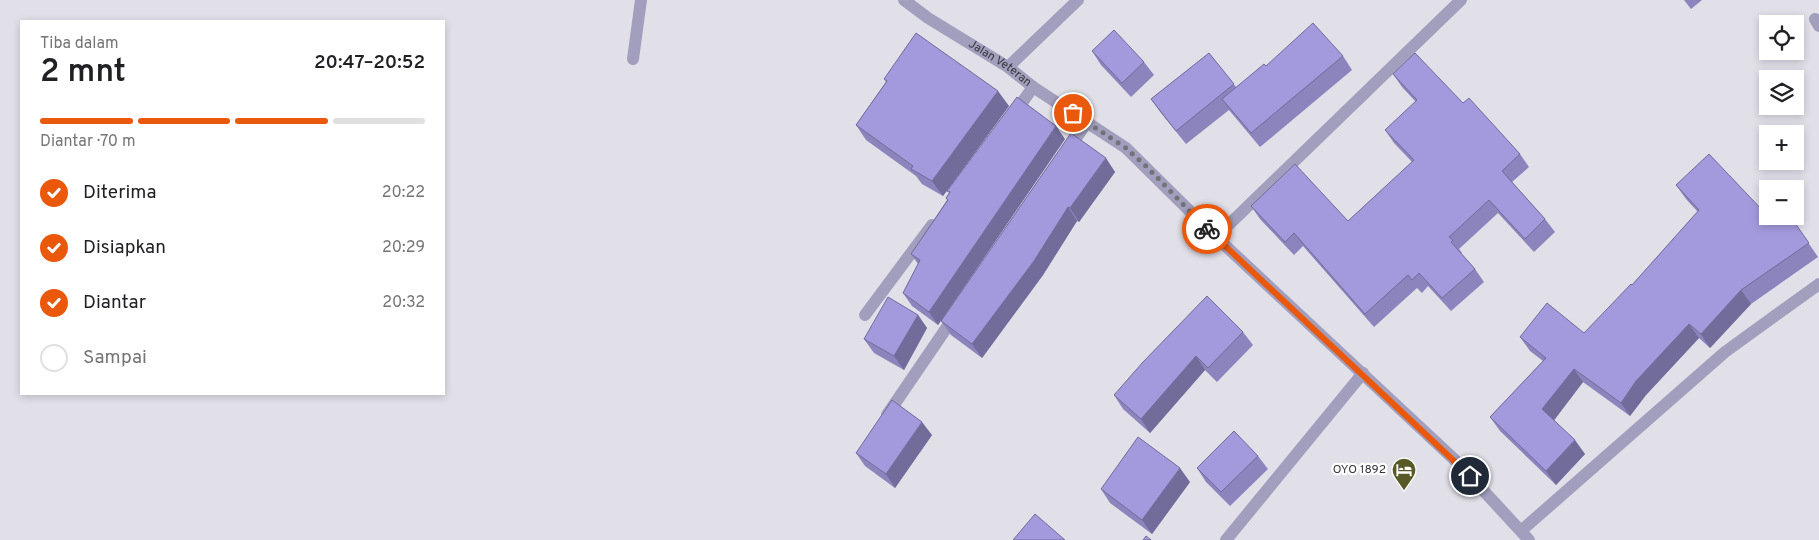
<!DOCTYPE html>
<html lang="id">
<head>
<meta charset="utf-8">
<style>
	body { margin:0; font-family:Overpass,sans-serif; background:#f6f6f6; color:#202124; height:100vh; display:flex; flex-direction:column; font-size:19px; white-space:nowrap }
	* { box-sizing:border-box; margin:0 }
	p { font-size:16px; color:#757577 }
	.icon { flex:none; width:28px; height:28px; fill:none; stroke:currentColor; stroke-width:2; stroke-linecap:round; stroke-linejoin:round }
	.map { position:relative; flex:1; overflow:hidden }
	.drawer { position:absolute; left:20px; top:20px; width:425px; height:375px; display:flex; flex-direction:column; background:#fff; border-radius:0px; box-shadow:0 2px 8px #0003 }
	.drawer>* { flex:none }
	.fabs { position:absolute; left:1759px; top:15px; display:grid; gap:10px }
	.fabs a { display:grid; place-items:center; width:45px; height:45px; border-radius:0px; background:#fff; box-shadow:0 2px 8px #0003; font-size:25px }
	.pin { position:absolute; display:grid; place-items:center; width:42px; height:42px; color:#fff; margin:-21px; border:2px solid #fff; border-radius:50%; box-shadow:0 1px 5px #0007 }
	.courier { position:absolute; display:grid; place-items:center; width:50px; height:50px; margin:-25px; border:4px solid #ea580c; border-radius:50%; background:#fff; color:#222; box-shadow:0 1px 6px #0007 }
	.overview em { font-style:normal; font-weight:600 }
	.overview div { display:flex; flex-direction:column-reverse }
	.overview { display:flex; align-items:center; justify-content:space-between; height:85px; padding:0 20px }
	h1 { font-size:32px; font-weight:600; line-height:38px }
	.bar { display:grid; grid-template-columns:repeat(4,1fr); gap:8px 5px; align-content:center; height:60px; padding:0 20px }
	.bar i { height:6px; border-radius:4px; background:#e0e0e0 }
	.bar .active { background:#ea580c }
	.bar p { grid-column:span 4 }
	ol { padding:0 20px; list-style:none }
	li { display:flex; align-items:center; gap:15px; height:55px }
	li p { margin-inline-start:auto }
	li .icon { padding:5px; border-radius:50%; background:#ea580c; color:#fff; stroke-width:4 }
	li:last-child { color:#757577 }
	li i { width:28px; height:28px; border:2px solid #e0e0e0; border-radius:50% }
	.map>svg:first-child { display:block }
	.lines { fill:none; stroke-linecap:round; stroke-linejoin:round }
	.minor { stroke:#a19fbd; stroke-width:12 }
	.tertiary { stroke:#a19fbd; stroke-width:12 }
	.wall { fill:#8b84bd }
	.shaded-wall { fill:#716c9a }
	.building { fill:#a29adc; stroke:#716c9a }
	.done { stroke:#727278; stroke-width:5; stroke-dasharray:0 9 }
	.route { stroke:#ea580c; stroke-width:6 }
	.labels { text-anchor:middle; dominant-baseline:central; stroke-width:4.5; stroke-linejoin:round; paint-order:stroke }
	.street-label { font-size:12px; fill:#37373b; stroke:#fff }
	.poi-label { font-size:12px; fill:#37373b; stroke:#fff; text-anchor:end }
</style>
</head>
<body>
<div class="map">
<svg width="1819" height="540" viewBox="0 0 1819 540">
	<rect width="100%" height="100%" fill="#e1e0e9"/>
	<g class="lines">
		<path class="minor" d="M 1815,19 L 1819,26
			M 633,59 L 641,0
			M 1008,67 L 1078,0
			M 1014,114 L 1033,87
			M 1067,151 L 1087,122
			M 1216,237 L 1461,0
			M 865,315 L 932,225
			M 887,415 L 956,314
			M 1522,530 L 1725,352 L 1819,284
			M 1226,540 L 1363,373"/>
		<path class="tertiary" id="s1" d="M 904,0 L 928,18 L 1008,67 L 1033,87 L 1126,148 L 1216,237 L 1457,462 L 1529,540"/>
	</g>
	<path class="wall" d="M 1684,0 L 1702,0 L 1691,9 Z
		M 1092,51 L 1144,62 L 1154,75 L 1131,97 L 1101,65 Z
		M 1209,53 L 1236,87 L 1266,66 L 1343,56 L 1352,70 L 1260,147 L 1229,110 L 1186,144 L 1161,113 L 1151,99 Z
		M 1393,74 L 1463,103 L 1520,154 L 1529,167 L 1512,182 L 1545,219 L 1555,232 L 1534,252 L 1498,213 L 1459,249 L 1462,253 L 1461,254 L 1475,269 L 1484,282 L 1451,311 L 1428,286 L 1422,293 L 1417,288 L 1374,327 L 1303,246 L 1294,255 L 1260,219 L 1251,206 L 1348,221 L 1412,162 L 1394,143 L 1385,130 L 1416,102 L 1402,87 Z
		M 884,79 L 1009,106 L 943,196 L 922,184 L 916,176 L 866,140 L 856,125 L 886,82 Z
		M 1071,133 L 1115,172 L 1079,222 L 1077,221 L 1043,275 L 982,358 L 951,335 L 941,321 Z
		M 1065,139 L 938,325 L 912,306 L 903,293 L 918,264 L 911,254 L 947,200 L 946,198 L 949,193 L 947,191 Z
		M 1676,185 L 1766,214 L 1790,216 L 1818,257 L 1751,304 L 1710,348 L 1699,338 L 1646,395 L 1630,416 L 1583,382 L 1554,420 L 1585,454 L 1556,485 L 1500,431 L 1490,417 L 1543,361 L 1530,351 L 1520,337 L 1584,333 L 1632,285 L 1698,212 L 1686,199 Z
		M 918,315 L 927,328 L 904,370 L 874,353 L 864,339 Z
		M 1243,332 L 1253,345 L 1217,382 L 1205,370 L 1150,433 L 1123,409 L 1114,395 Z
		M 932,435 L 895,488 L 865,466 L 856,453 Z
		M 1258,456 L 1268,469 L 1230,506 L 1206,482 L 1197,468 Z
		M 1190,482 L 1152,534 L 1110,503 L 1101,489 Z"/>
	<path class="shaded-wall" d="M 998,91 L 1009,106 L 943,196 L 932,181 Z
		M 1056,126 L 1065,139 L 938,325 L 929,312 Z
		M 1106,158 L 1115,172 L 1079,222 L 1070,208 Z
		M 1068,207 L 1077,221 L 1043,275 L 982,358 L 972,344 Z
		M 1741,290 L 1751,304 L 1710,348 L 1701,334 Z
		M 918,315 L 927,328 L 904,370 L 894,356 Z
		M 1689,324 L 1699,338 L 1646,395 L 1630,416 L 1621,403 L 1636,381 Z
		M 1196,356 L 1205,370 L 1150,433 L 1141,419 Z
		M 1574,369 L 1583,382 L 1552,423 L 1542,409 Z
		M 922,422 L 932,435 L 895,488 L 886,474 Z
		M 1575,440 L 1585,454 L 1556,485 L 1546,471 Z
		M 1180,468 L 1190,482 L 1152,534 L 1142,520 Z"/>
	<path class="building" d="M 1313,23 L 1343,56 L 1251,133 L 1222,99 L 1264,64 L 1266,66 Z
		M 1114,30 L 1144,62 L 1122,83 L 1092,51 Z
		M 916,33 L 998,91 L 932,181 L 911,169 L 913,166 L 856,125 L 887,81 L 884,79 Z
		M 1209,53 L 1234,84 L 1176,131 L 1151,99 Z
		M 1415,53 L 1463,103 L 1469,98 L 1520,154 L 1502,171 L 1545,219 L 1525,239 L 1489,200 L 1449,237 L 1453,240 L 1451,242 L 1475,269 L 1442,298 L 1419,273 L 1412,280 L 1408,275 L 1365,314 L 1294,233 L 1285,242 L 1251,206 L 1295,164 L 1348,221 L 1414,160 L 1385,130 L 1417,100 L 1393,74 Z
		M 1017,97 L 1056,126 L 929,312 L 903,293 L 920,260 L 911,254 L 948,200 L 946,198 L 950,192 L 947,191 Z
		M 1071,133 L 1106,158 L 1070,208 L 1068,207 L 1034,261 L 972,344 L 941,321 Z
		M 1709,154 L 1766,214 L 1768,214 L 1768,216 L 1790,216 L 1809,243 L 1741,290 L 1701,334 L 1689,324 L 1636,381 L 1621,403 L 1574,369 L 1542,409 L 1575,440 L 1546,471 L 1490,417 L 1546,358 L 1520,337 L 1547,303 L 1584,333 L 1631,284 L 1632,285 L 1699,210 L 1676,185 Z
		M 1207,296 L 1243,332 L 1208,368 L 1196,356 L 1141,419 L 1114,395 L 1143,362 Z
		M 888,297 L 918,315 L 894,356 L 864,339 Z
		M 892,400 L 922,422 L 886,474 L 856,453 Z
		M 1234,431 L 1258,456 L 1221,492 L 1197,468 Z
		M 1138,437 L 1180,468 L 1142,520 L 1101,489 Z
		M 1035,514 L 1065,540 L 1013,540 Z
		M 1146,536 L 1151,540 L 1143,540 Z"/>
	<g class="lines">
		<path class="done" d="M 1073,113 L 1126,148 L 1147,167 L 1207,229"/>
		<path class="route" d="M 1207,229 L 1470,476"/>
	</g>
	<defs>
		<symbol id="hotel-pin" viewBox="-11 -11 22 30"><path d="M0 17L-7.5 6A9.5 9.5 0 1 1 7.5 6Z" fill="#585926" stroke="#fff"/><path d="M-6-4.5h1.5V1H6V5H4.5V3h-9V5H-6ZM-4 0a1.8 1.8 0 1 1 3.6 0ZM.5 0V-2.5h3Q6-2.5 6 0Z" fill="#fff"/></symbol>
	</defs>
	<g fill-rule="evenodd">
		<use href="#hotel-pin" x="1390" y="456" width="28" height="38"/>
	</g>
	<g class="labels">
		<g class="street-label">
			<text stroke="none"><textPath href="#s1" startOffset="115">Jalan Veteran</textPath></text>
		</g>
		<g class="poi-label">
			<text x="1386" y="470">OYO 1892</text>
		</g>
	</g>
</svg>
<div class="fabs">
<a><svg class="icon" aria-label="locate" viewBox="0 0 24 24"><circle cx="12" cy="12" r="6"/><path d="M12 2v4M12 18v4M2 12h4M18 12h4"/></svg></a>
<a><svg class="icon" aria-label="layers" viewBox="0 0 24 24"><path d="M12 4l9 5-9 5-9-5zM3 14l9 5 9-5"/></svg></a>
<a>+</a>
<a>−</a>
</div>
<div class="pin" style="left:1073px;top:113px;background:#ea580c"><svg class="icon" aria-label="bag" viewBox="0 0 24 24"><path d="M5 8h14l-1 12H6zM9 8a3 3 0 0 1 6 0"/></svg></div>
<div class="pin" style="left:1470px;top:476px;background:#1f2937"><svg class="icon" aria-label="home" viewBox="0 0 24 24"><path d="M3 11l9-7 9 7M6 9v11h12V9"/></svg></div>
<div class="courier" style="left:1207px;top:229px"><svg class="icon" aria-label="bike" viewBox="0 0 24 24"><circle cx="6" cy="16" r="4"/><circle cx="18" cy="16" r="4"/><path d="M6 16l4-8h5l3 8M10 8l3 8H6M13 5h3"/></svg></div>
<section class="drawer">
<div class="overview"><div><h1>2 mnt</h1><p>Tiba dalam</p></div><em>20:47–20:52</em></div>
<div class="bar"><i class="active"></i><i class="active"></i><i class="active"></i><i></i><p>Diantar · 70 m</p></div>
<ol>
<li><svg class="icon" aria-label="check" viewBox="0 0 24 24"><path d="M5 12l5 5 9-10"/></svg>Diterima<p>20:22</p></li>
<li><svg class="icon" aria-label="check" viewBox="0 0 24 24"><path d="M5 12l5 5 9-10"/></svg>Disiapkan<p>20:29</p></li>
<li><svg class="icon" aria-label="check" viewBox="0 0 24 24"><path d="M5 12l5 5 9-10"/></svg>Diantar<p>20:32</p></li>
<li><i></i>Sampai</li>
</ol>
</section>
</div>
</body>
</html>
